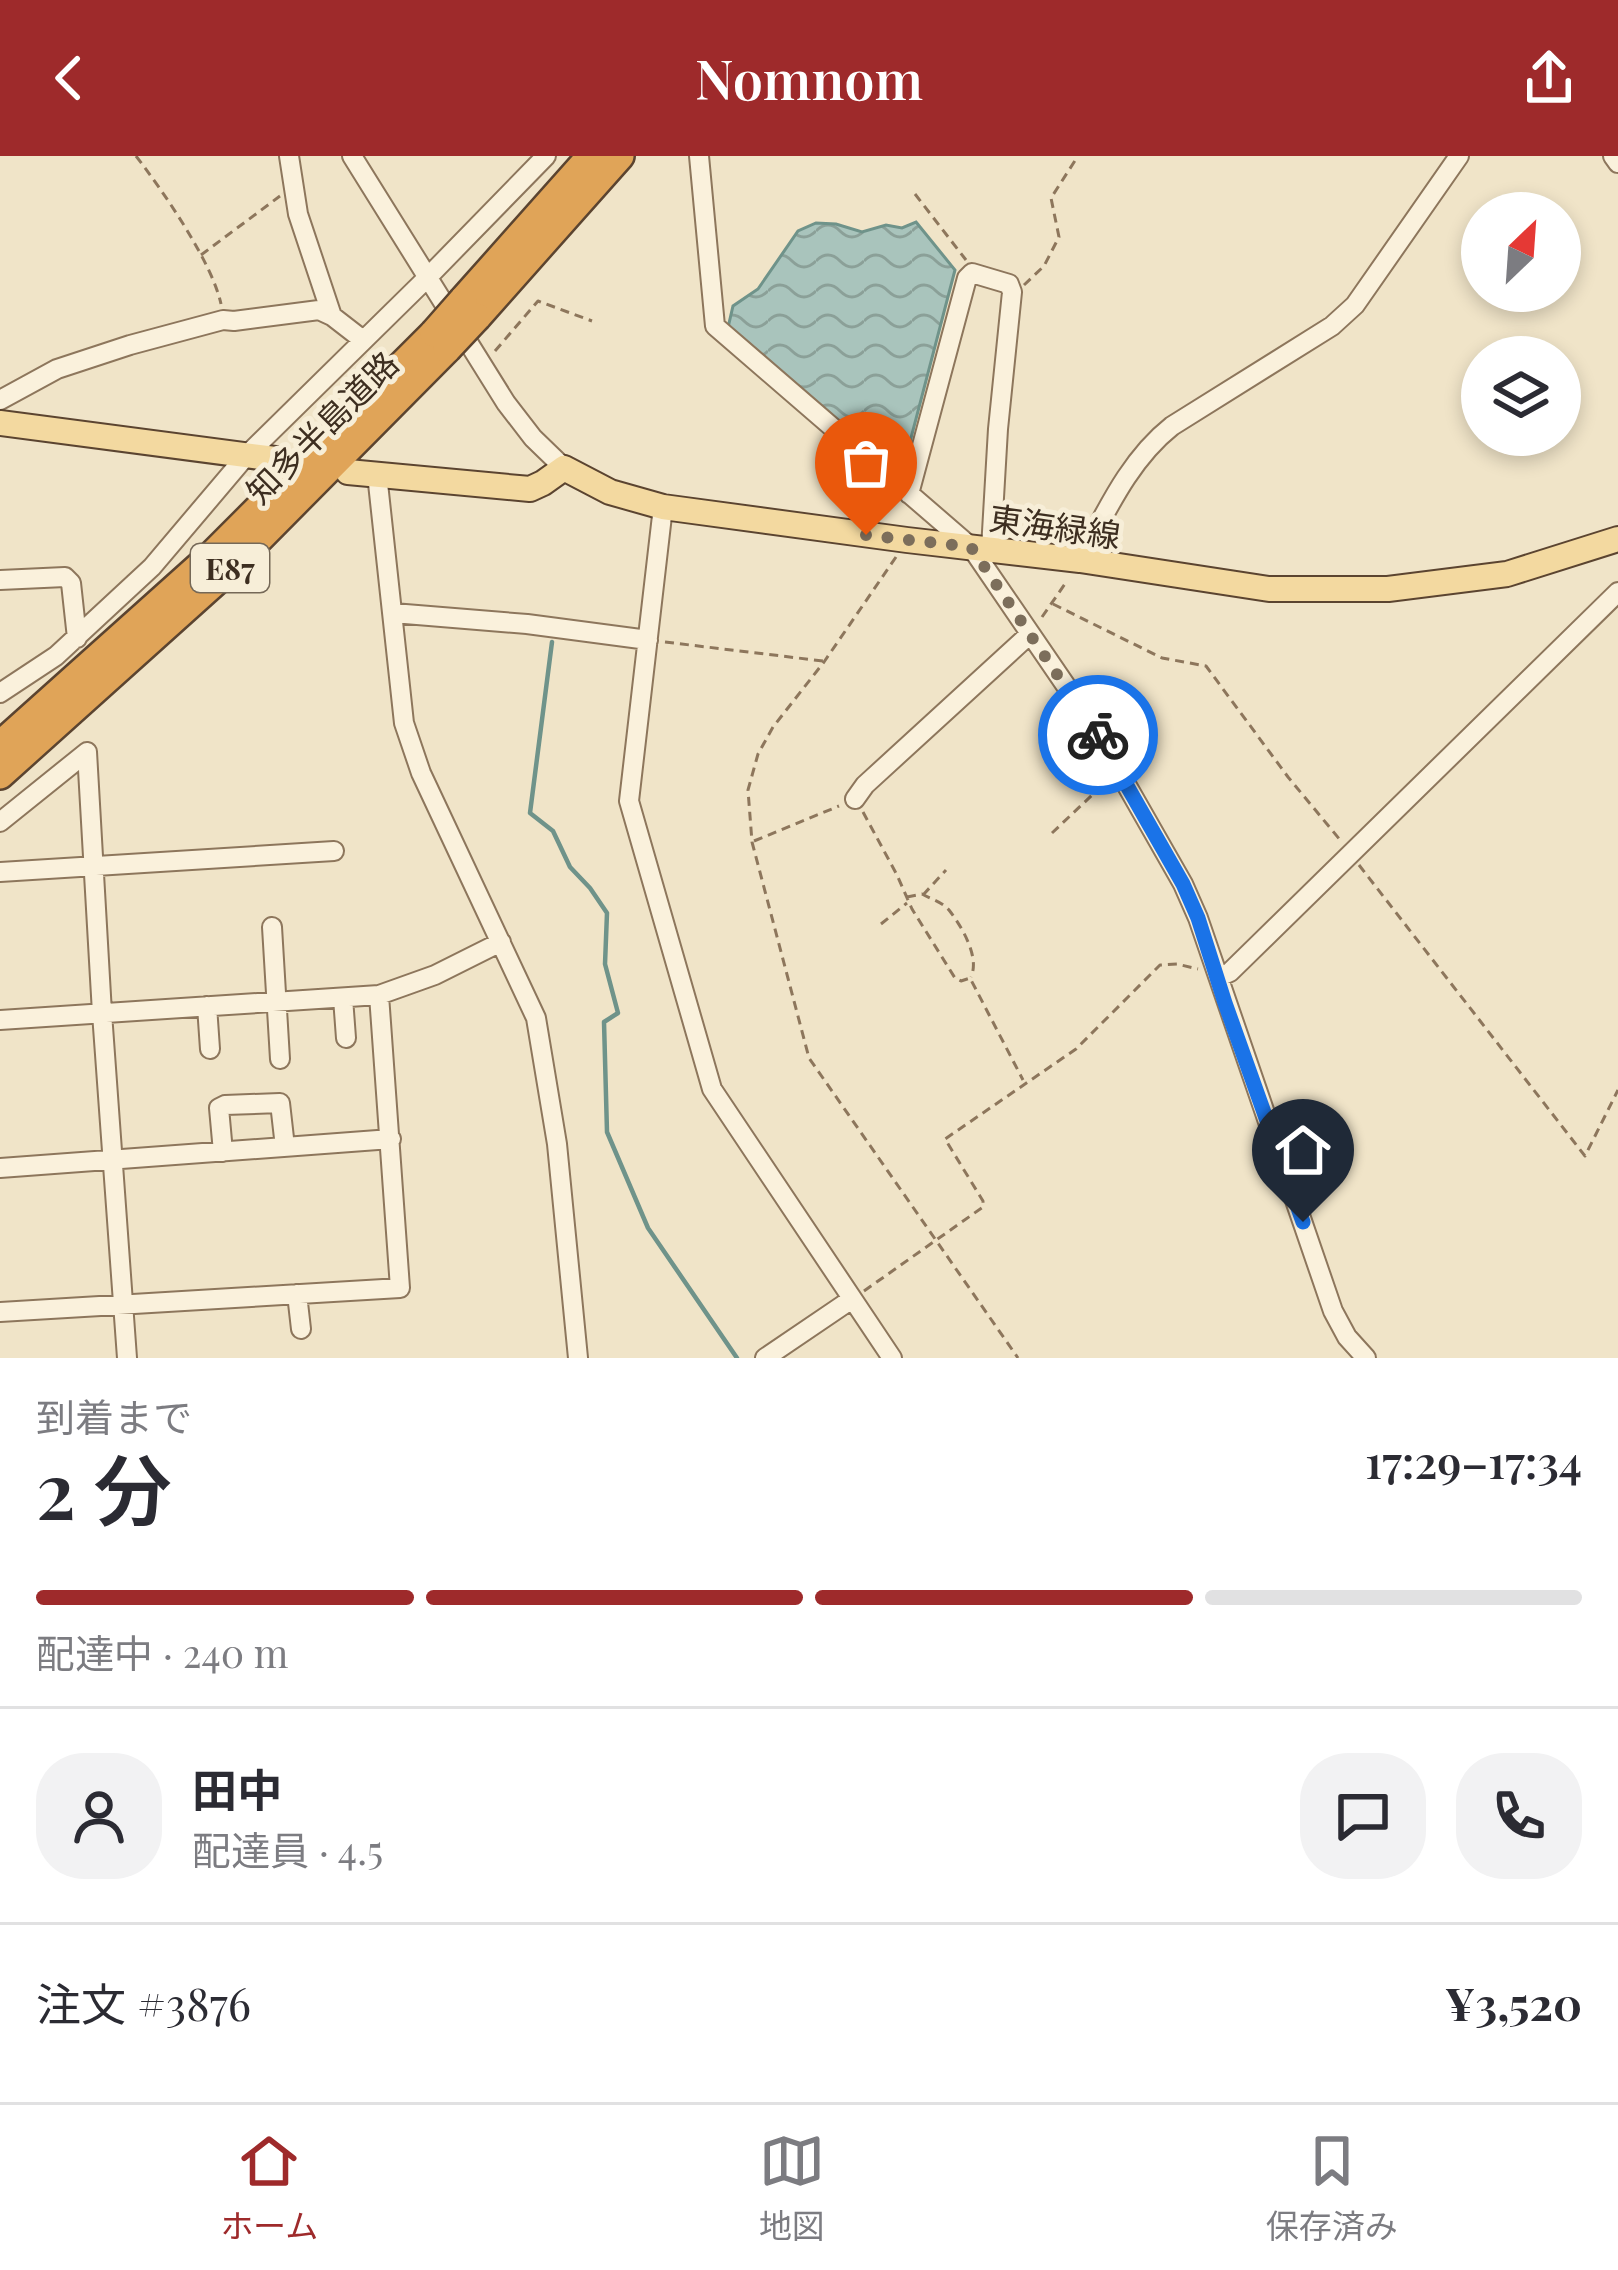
<!DOCTYPE html>
<html lang="ja">
<head>
<meta charset="utf-8">
<style>
	body { margin:0; font-family:"Playfair Display","Noto Sans JP",serif; background:#f2f2f3; color:#2b2b33; height:100vh; display:flex; flex-direction:column; font-size:45px; white-space:nowrap }
	* { box-sizing:border-box; margin:0 }
	p { font-size:39px; color:#7c7c81 }
	.icon { flex:none; width:66px; height:66px; fill:none; stroke:currentColor; stroke-width:2; stroke-linecap:round; stroke-linejoin:round }
	.map { position:relative; height:1202px; overflow:hidden }
	.details { display:flex; flex-direction:column; background:#fff; flex:1 }
	.details>* { flex:none }
	.needle { width:78px; rotate:25deg }
	.tools { position:absolute; left:1461px; top:36px; display:grid; gap:24px }
	.tools a { display:grid; place-items:center; width:120px; height:120px; border-radius:50%; background:#fff; box-shadow:0 6px 18px #0003; font-size:60px }
	.pin { position:absolute; display:grid; place-items:center; width:102px; height:102px; color:#fff; margin:-123px -51px; border-radius:50% 50% 50% 0; rotate:-45deg; box-shadow:0 0 12px #0007 }
	.pin .icon { rotate:45deg }
	.courier { position:absolute; display:grid; place-items:center; width:120px; height:120px; margin:-60px; border:9px solid #1a73e8; border-radius:50%; background:#fff; color:#222; box-shadow:0 3px 15px #0007 }
	.head em { font-style:normal; font-weight:600 }
	.head div { display:flex; flex-direction:column-reverse }
	.head { display:flex; align-items:center; justify-content:space-between; height:204px; padding:0 36px }
	h1 { font-size:78px; font-weight:600; line-height:90px }
	.bar { display:grid; grid-template-columns:repeat(4,1fr); gap:18px 12px; align-content:center; height:144px; padding:0 36px }
	.bar i { height:15px; border-radius:9px; background:#e1e1e2 }
	.bar .on { background:#9e2a2b }
	.bar p { grid-column:span 4 }
	.line { display:flex; align-items:center; gap:30px; padding:0 36px; border-top:3px solid #e1e1e2 }
	.line div { flex:1 }
	.round { display:grid; place-items:center; flex:none; width:126px; height:126px; border-radius:48px; background:#f2f2f3 }
	header { display:flex; justify-content:space-between; align-items:center; height:156px; padding:0 36px; background:#9e2a2b; color:#fff; font-size:54px; font-weight:600 }
	.tab-bar { display:flex; justify-content:space-around; align-items:center; height:168px; border-top:3px solid #e1e1e2; background:#fff; font-size:33px; color:#7c7c81 }
	.tab-bar a { display:grid; justify-items:center; gap:6px }
	.tab-bar .on { color:#9e2a2b }
	.map>svg:first-child { display:block }
	.water { fill:url(#water-waves); stroke:#6f938a; stroke-width:3 }
	.lines { fill:none; stroke-linecap:round; stroke-linejoin:round }
	.stream { stroke:#6f938a; stroke-width:4.5 }
	.minor-casing { stroke:#8d765c; stroke-width:22 }
	.major-casing { stroke:#5b4430; stroke-width:28 }
	.highway-casing { stroke:#5b4430; stroke-width:32 }
	.path { stroke:#8d765c; stroke-width:3; stroke-dasharray:9 6; stroke-linecap:butt }
	.minor { stroke:#faf1dc; stroke-width:18 }
	.major { stroke:#f3d9a0; stroke-width:24 }
	.highway { stroke:#e0a458; stroke-width:27 }
	.highway-bridge-casing { stroke:#5b4430; stroke-width:32; stroke-linecap:butt }
	.highway-bridge { stroke:#e0a458; stroke-width:27 }
	.done { stroke:#7c6e5b; stroke-width:12; stroke-dasharray:0 21.6 }
	.route { stroke:#1a73e8; stroke-width:15 }
	.labels { text-anchor:middle; dominant-baseline:central; stroke-width:10; stroke-linejoin:round; paint-order:stroke }
	.shield { fill:#f7eed8; stroke:#756857; stroke-width:3 }
	.shield-label { font-size:30px; font-weight:bold; fill:#3d2e20 }
	.street-label { font-size:33px; fill:#3d2e20; stroke:#f7eed8 }
</style>
</head>
<body>
<header><svg class="icon" aria-label="back" viewBox="0 0 24 24"><path d="M15 5l-7 7 7 7"/></svg>Nomnom<svg class="icon" aria-label="share" viewBox="0 0 24 24"><path d="M12 15V3M7 8l5-5 5 5M5 13v7h14v-7"/></svg></header>
<div class="map">
<svg width="1618" height="1202" viewBox="0 0 1618 1202">
	<defs>
		<pattern id="water-waves" width="16" height="10" patternUnits="userSpaceOnUse" patternTransform="scale(3)"><rect width="16" height="10" fill="#a9c4bc"/><path d="M0 5q4-4 8 0t8 0" fill="none" stroke="#8ba098"/></pattern>
	</defs>
	<rect width="100%" height="100%" fill="#f0e4c8"/>
	<path class="water" d="M 916,66 L 955,114 L 900,324 L 727,176 L 733,150 L 758,133 L 798,75 L 816,67 L 836,68 L 862,76 L 886,69 L 902,72 Z"/>
	<g class="lines">
		<path class="stream" d="M 552,486 L 530,657 L 553,675 L 570,711 L 590,732 L 607,757 L 605,808 L 618,857 L 604,866 L 607,976 L 648,1072 L 737,1202"/>
		<defs>
			<path id="minor" d="M 289,0 L 298,58 L 332,160
				M 352,0 L 506,247 L 533,282 L 564,312
				M 699,0 L 715,170 L 971,391 L 1090,565 L 1183,728 L 1198,762 L 1333,1155 L 1347,1181 L 1366,1202
				M 1613,0 L 1618,7
				M 0,244 L 57,213 L 130,189 L 223,164 L 234,165 L 319,154 L 332,160 L 363,184
				M 377,318 L 404,567 L 421,617 L 536,862 L 557,988 L 578,1202
				M 909,338 L 967,122 L 972,117 L 1009,128 L 1012,136 L 998,273 L 991,393
				M 663,351 L 629,645 L 712,933 L 892,1202
				M 1080,404 C 1106,356 1129,304 1172,270 L 1332,170 L 1355,149 L 1459,0
				M 0,424 L 65,421 L 71,427 L 77,482
				M 393,457 L 527,468 L 648,484
				M 0,537 L 56,500 L 152,411 L 246,300 L 427,122 L 546,0
				M 855,643 L 865,629 L 1030,478
				M 0,666 L 87,596 L 102,857 L 127,1202
				M 0,716 L 334,695
				M 272,771 L 280,903
				M 1219,821 L 1230,816 L 1618,436
				M 343,842 L 346,882
				M 207,850 L 210,893
				M 0,864 L 379,839 L 435,819 L 501,786
				M 223,996 L 219,952 L 225,949 L 280,947 L 285,991
				M 0,1012 L 391,983
				M 297,1138 L 301,1173
				M 0,1156 L 400,1132 L 379,839
				M 765,1202 L 852,1143"/>
			<path id="major" d="M 0,267 L 275,303
				M 348,316 L 530,333 L 543,327 L 564,312 L 610,336 L 663,351 L 907,384 L 1080,404 L 1269,433 L 1388,433 L 1507,418 L 1618,383"/>
			<path id="highway" d="M 463,144 L 591,0
				M 477,161 L 620,0
				M 0,589 L 211,400 L 434,177
				M 0,619 L 226,416 L 447,193"/>
		</defs>
		<use href="#minor" class="minor-casing"/>
		<use href="#major" class="major-casing"/>
		<use href="#highway" class="highway-casing"/>
		<path class="path" d="M 136,0 C 163,35 212,106 221,148
			M 915,38 L 966,104
			M 201,99 L 280,40
			M 1024,129 L 1044,110 L 1059,81 L 1051,42 L 1078,0
			M 495,195 L 538,145 L 592,165
			M 896,401 L 824,506 L 773,571 L 758,598 L 748,634 L 752,686 L 809,902 L 1018,1202
			M 1053,448 L 1162,502 L 1206,510 L 1288,621 L 1341,685
			M 1042,461 L 1067,425
			M 665,486 L 823,505
			M 863,656 L 897,719 L 912,753 L 955,822 L 961,825 L 970,822 L 1023,924
			M 1052,677 L 1107,625
			M 754,685 L 839,650
			M 1359,709 L 1585,1000 L 1618,934
			M 923,739 L 946,714
			M 907,741 L 922,738 C 931,743 942,746 949,754 C 962,771 980,801 971,821
			M 881,768 L 907,747
			M 864,1135 L 983,1051 L 983,1045 L 945,983 L 1076,893 L 1160,809 L 1177,808 L 1198,813"/>
		<use href="#minor" class="minor"/>
		<use href="#major" class="major"/>
		<use href="#highway" class="highway"/>
		<defs>
			<path id="highway-bridge" d="M 434,177 L 463,144
				M 447,193 L 477,161"/>
		</defs>
		<use href="#highway-bridge" class="highway-bridge-casing"/>
		<use href="#highway-bridge" class="highway-bridge"/>
	</g>
	<g class="lines">
		<path class="done" d="M 866,379 L 971,391 L 1098,579"/>
		<path class="route" d="M 1098,579 L 1183,728 L 1198,762 L 1225,847 L 1303,1066"/>
	</g>
	<g class="labels">
		<rect class="shield" x="191" y="388" width="78" height="48" rx="9"/>
		<g class="shield-label">
			<text x="230" y="412">E87</text>
		</g>
		<g class="street-label">
			<text transform="translate(321 270) rotate(-45)">知多半島道路</text>
			<text transform="translate(1055 369) rotate(8)">東海緑線</text>
		</g>
	</g>
</svg>
<div class="tools">
<a><svg class="needle" viewBox="-14 -14 28 28"><path d="M0-13l5 13h-10z" fill="#e53935"/><path d="M0 13l5-13h-10z" fill="#7c7c81"/></svg></a>
<a><svg class="icon" aria-label="layers" viewBox="0 0 24 24"><path d="M12 4l9 5-9 5-9-5zM3 14l9 5 9-5"/></svg></a>
</div>
<div class="pin" style="left:866px;top:379px;background:#ea580c"><svg class="icon" aria-label="bag" viewBox="0 0 24 24"><path d="M5 8h14l-1 12H6zM9 8a3 3 0 0 1 6 0"/></svg></div>
<div class="pin" style="left:1303px;top:1066px;background:#1f2937"><svg class="icon" aria-label="home" viewBox="0 0 24 24"><path d="M3 11l9-7 9 7M6 9v11h12V9"/></svg></div>
<div class="courier" style="left:1098px;top:579px"><svg class="icon" aria-label="bike" viewBox="0 0 24 24"><circle cx="6" cy="16" r="4"/><circle cx="18" cy="16" r="4"/><path d="M6 16l4-8h5l3 8M10 8l3 8H6M13 5h3"/></svg></div>
</div>
<section class="details">
<div class="head"><div><h1>2 分</h1><p>到着まで</p></div><em>17:29–17:34</em></div>
<div class="bar"><i class="on"></i><i class="on"></i><i class="on"></i><i></i><p>配達中 · 240 m</p></div>
<div class="line" style="height:216px"><a class="round"><svg class="icon" aria-label="person" viewBox="0 0 24 24"><circle cx="12" cy="8" r="4"/><path d="M4 21q1-7 8-7t8 7"/></svg></a><div><b>田中</b><p>配達員 · 4.5</p></div><a class="round"><svg class="icon" aria-label="chat" viewBox="0 0 24 24"><path d="M4 5h16v11H9l-5 4z"/></svg></a><a class="round"><svg class="icon" aria-label="phone" viewBox="0 0 24 24"><path d="M5 4h4l2 5-3 2q2 4 5 5l2-3 5 2v4C11 20 4 13 5 4z"/></svg></a></div>
<div class="line" style="height:156px"><div>注文 #3876</div><b>¥3,520</b></div>
</section>
<nav class="tab-bar">
<a class="on"><svg class="icon" aria-label="home" viewBox="0 0 24 24"><path d="M3 11l9-7 9 7M6 9v11h12V9"/></svg>ホーム</a>
<a><svg class="icon" aria-label="map" viewBox="0 0 24 24"><path d="M3 6l6-2 6 2 6-2v14l-6 2-6-2-6 2zM9 4v14M15 6v14"/></svg>地図</a>
<a><svg class="icon" aria-label="saved" viewBox="0 0 24 24"><path d="M7 4h10v16l-5-4-5 4z"/></svg>保存済み</a>
</nav>
</body>
</html>
